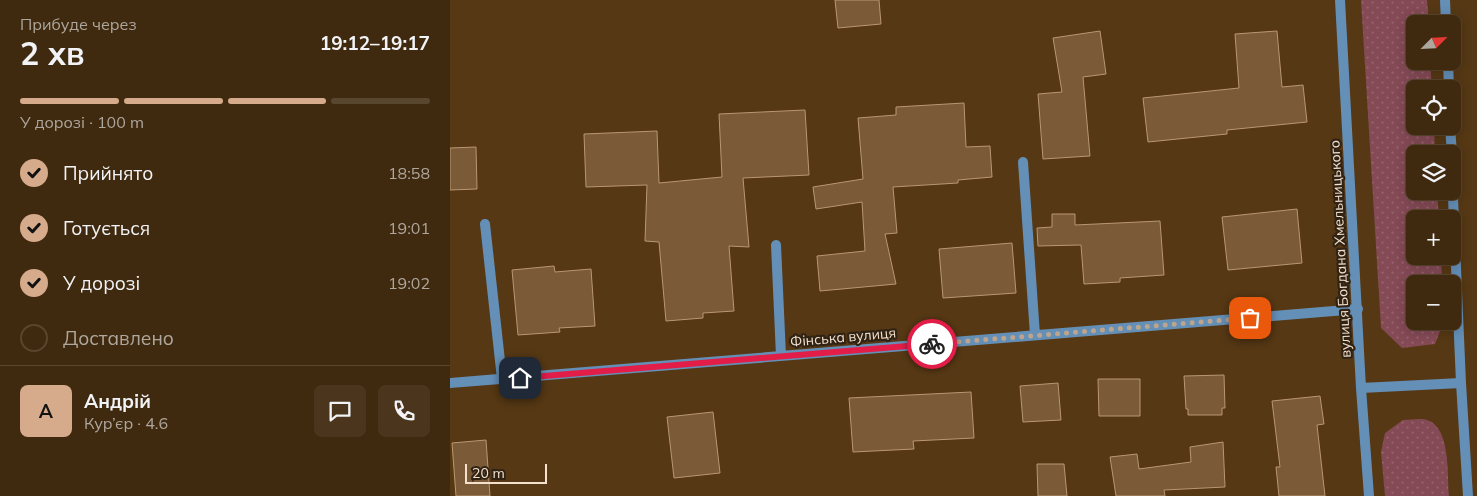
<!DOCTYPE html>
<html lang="uk">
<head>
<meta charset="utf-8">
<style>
	body { margin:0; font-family:Mulish,sans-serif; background:#4b361d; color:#f1f3f6; height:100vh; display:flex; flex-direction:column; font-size:19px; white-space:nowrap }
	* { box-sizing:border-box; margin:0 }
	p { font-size:16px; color:#aea79e }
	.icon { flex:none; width:28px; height:28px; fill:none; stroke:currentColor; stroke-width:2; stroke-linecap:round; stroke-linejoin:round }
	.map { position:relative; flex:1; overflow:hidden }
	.details { display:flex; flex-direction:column; background:#402a0f; width:450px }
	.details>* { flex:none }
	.needle { width:32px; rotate:66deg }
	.controls { position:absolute; left:956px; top:15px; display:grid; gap:10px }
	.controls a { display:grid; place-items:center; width:55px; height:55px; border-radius:8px; background:#402a0f; box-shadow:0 2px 12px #0003,0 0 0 1px #59462f; font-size:25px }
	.scale { position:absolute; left:15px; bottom:12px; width:82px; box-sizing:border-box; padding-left:5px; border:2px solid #f3e0cd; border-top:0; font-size:14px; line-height:18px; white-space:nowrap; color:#f3e0cd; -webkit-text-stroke:4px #312314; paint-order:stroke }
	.pin { position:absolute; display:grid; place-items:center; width:42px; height:42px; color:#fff; margin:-21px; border-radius:10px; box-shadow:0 2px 8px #0006 }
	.courier { position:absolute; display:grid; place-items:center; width:50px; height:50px; margin:-25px; border:4px solid #e11d48; border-radius:50%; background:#fff; color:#222; box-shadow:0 1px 6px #0007 }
	.headline em { font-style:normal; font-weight:700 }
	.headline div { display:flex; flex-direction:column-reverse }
	.headline { display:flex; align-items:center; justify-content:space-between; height:85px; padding:0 20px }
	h1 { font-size:32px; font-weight:700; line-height:38px }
	.bar { display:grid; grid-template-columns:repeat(4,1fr); gap:8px 5px; align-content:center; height:60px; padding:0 20px }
	.bar i { height:6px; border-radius:4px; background:#59462f }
	.bar .on { background:#d6ab8b }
	.bar p { grid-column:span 4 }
	.line { display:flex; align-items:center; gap:12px; padding:0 20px; border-top:1px solid #59462f }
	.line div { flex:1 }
	.round { display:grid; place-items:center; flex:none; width:52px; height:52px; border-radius:8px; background:#4b361d }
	ol { padding:0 20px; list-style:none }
	li { display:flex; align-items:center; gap:15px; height:55px }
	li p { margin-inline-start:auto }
	li .icon { padding:5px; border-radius:50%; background:#d6ab8b; color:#111; stroke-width:4 }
	li:last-child { color:#aea79e }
	li i { width:28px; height:28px; border:2px solid #59462f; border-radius:50% }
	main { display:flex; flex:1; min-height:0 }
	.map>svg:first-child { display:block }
	.park { fill:url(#park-dots) }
	.building { fill:#7b5a37; stroke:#ba9772 }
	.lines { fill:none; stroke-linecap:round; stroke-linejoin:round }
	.minor { stroke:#648fb7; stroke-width:10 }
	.tertiary { stroke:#648fb7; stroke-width:10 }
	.done { stroke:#bca58c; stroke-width:5; stroke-dasharray:0 9 }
	.route { stroke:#e11d48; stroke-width:6 }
	.labels { text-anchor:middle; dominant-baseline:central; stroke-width:4.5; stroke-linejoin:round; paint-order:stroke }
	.street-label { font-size:14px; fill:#f3e0cd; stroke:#312314 }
</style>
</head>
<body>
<main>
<section class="details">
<div class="headline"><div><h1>2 хв</h1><p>Прибуде через</p></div><em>19:12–19:17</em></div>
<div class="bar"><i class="on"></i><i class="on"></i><i class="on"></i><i></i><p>У дорозі · 100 m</p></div>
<ol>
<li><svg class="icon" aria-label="check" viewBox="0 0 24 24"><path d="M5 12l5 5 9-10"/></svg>Прийнято<p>18:58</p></li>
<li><svg class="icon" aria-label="check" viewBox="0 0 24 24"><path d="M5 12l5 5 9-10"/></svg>Готується<p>19:01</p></li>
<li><svg class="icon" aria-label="check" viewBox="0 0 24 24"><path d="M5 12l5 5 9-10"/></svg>У дорозі<p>19:02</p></li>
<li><i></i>Доставлено</li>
</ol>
<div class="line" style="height:90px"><b class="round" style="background:#d6ab8b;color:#111">А</b><div><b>Андрій</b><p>Кур’єр · 4.6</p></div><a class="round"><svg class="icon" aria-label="chat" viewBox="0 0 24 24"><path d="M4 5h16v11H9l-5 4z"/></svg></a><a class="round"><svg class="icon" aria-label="phone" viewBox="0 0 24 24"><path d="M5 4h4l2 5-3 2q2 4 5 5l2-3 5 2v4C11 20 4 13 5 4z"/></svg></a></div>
</section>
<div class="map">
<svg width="1027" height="496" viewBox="0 0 1027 496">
	<defs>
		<pattern id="park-dots" width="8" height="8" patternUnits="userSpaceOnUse" patternTransform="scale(1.25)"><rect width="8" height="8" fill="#844a56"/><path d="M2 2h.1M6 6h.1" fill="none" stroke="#96646d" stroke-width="1.8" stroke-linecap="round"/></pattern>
	</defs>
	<rect width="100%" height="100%" fill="#563814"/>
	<path class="park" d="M 911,0 L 977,0 L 979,24 L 965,24 L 965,61 L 980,61 L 982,89 L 965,89 L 965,126 L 984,126 L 985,154 L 965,154 L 965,191 L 987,191 L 989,219 L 965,219 L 965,256 L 991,256 L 992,284 L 965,284 L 965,321 L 994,321 L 985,344 L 952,348 L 931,328 Z
		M 953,420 C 960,420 970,418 977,420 C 1001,427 997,476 999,496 L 935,496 L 931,452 L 935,433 Z"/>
	<path class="building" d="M 385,0 L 429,0 L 431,24 L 388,28 Z
		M 650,31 L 656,74 L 633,77 L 640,156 L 593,159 L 588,94 L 612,92 L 603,38 Z
		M 827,31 L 832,87 L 853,85 L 857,122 L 777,130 L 777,134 L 698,142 L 693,98 L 789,88 L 785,34 Z
		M 514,103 L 516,147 L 540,146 L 542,177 L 508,180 L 508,183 L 443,187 L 447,233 L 435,234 L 446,284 L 370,291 L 367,256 L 415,251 L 412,202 L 366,209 L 363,187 L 413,179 L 408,118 L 446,115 L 446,107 Z
		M 355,110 L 359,175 L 293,178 L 299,247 L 279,246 L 284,311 L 253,313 L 253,318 L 216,321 L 209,242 L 195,241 L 197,185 L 136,187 L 134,134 L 207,131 L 209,183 L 272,177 L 269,114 Z
		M 26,147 L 27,189 L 0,190 L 0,148 Z
		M 847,209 L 852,263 L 778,270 L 772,217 Z
		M 602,214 L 625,214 L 625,225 L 710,221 L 714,275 L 670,278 L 670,282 L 634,284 L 631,245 L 588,246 L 587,228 L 602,227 Z
		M 562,243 L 566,293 L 493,298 L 489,249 Z
		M 104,266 L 105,272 L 141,269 L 145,326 L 109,328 L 110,332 L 68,335 L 62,270 Z
		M 774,375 L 775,408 L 772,408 L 772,415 L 738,415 L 738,409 L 736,409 L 734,376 Z
		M 648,379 L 690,379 L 690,416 L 649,416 Z
		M 608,383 L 611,420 L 573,422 L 570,386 Z
		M 521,392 L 524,438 L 463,441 L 464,449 L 403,452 L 399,398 Z
		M 870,396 L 874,424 L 867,425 L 875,496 L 829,496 L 826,467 L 830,467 L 822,401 Z
		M 263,412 L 270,473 L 224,478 L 217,417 Z
		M 36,440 L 40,496 L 6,496 L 2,443 Z
		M 773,442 L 775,487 L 714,490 L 715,496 L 666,496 L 660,457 L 687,454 L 689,469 L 741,462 L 740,447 Z
		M 587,464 L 614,464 L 617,496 L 588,496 Z"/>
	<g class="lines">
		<path class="minor" d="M 573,162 L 585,335
			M 35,224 L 52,379
			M 326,245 L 331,356
			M 0,383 L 908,309"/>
		<path class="tertiary" d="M 890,0 L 911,388 L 919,496
			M 995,0 L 996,24
			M 998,61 L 999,89
			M 1000,126 L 1002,154
			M 1002,175 L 1011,383 L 1018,496
			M 911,388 L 1011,383"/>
	</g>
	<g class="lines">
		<path class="done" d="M 482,344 L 800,318"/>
		<path class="route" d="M 70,378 L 482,344"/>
	</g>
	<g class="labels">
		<g class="street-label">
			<text transform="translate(890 249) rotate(-93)">вулиця Богдана Хмельницького</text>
			<text transform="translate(393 337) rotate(-5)">Фінська вулиця</text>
		</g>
	</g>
</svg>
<div class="controls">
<a><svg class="needle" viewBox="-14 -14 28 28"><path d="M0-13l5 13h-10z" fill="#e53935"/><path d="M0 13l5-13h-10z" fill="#aea79e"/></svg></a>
<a><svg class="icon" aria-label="locate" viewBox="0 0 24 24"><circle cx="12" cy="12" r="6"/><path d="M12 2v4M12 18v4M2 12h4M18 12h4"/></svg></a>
<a><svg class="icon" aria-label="layers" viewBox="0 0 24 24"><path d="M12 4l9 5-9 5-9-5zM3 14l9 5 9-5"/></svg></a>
<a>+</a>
<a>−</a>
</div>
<div class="scale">20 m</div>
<div class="pin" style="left:800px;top:318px;background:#ea580c"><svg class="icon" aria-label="bag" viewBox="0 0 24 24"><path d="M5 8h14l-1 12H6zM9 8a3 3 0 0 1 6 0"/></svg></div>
<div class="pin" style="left:70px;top:378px;background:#1f2937"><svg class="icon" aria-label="home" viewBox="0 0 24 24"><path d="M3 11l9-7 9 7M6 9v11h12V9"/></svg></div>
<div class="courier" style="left:482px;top:344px"><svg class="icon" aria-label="bike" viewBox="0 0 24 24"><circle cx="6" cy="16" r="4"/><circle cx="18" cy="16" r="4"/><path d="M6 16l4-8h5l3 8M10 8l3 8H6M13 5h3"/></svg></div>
</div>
</main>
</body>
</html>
